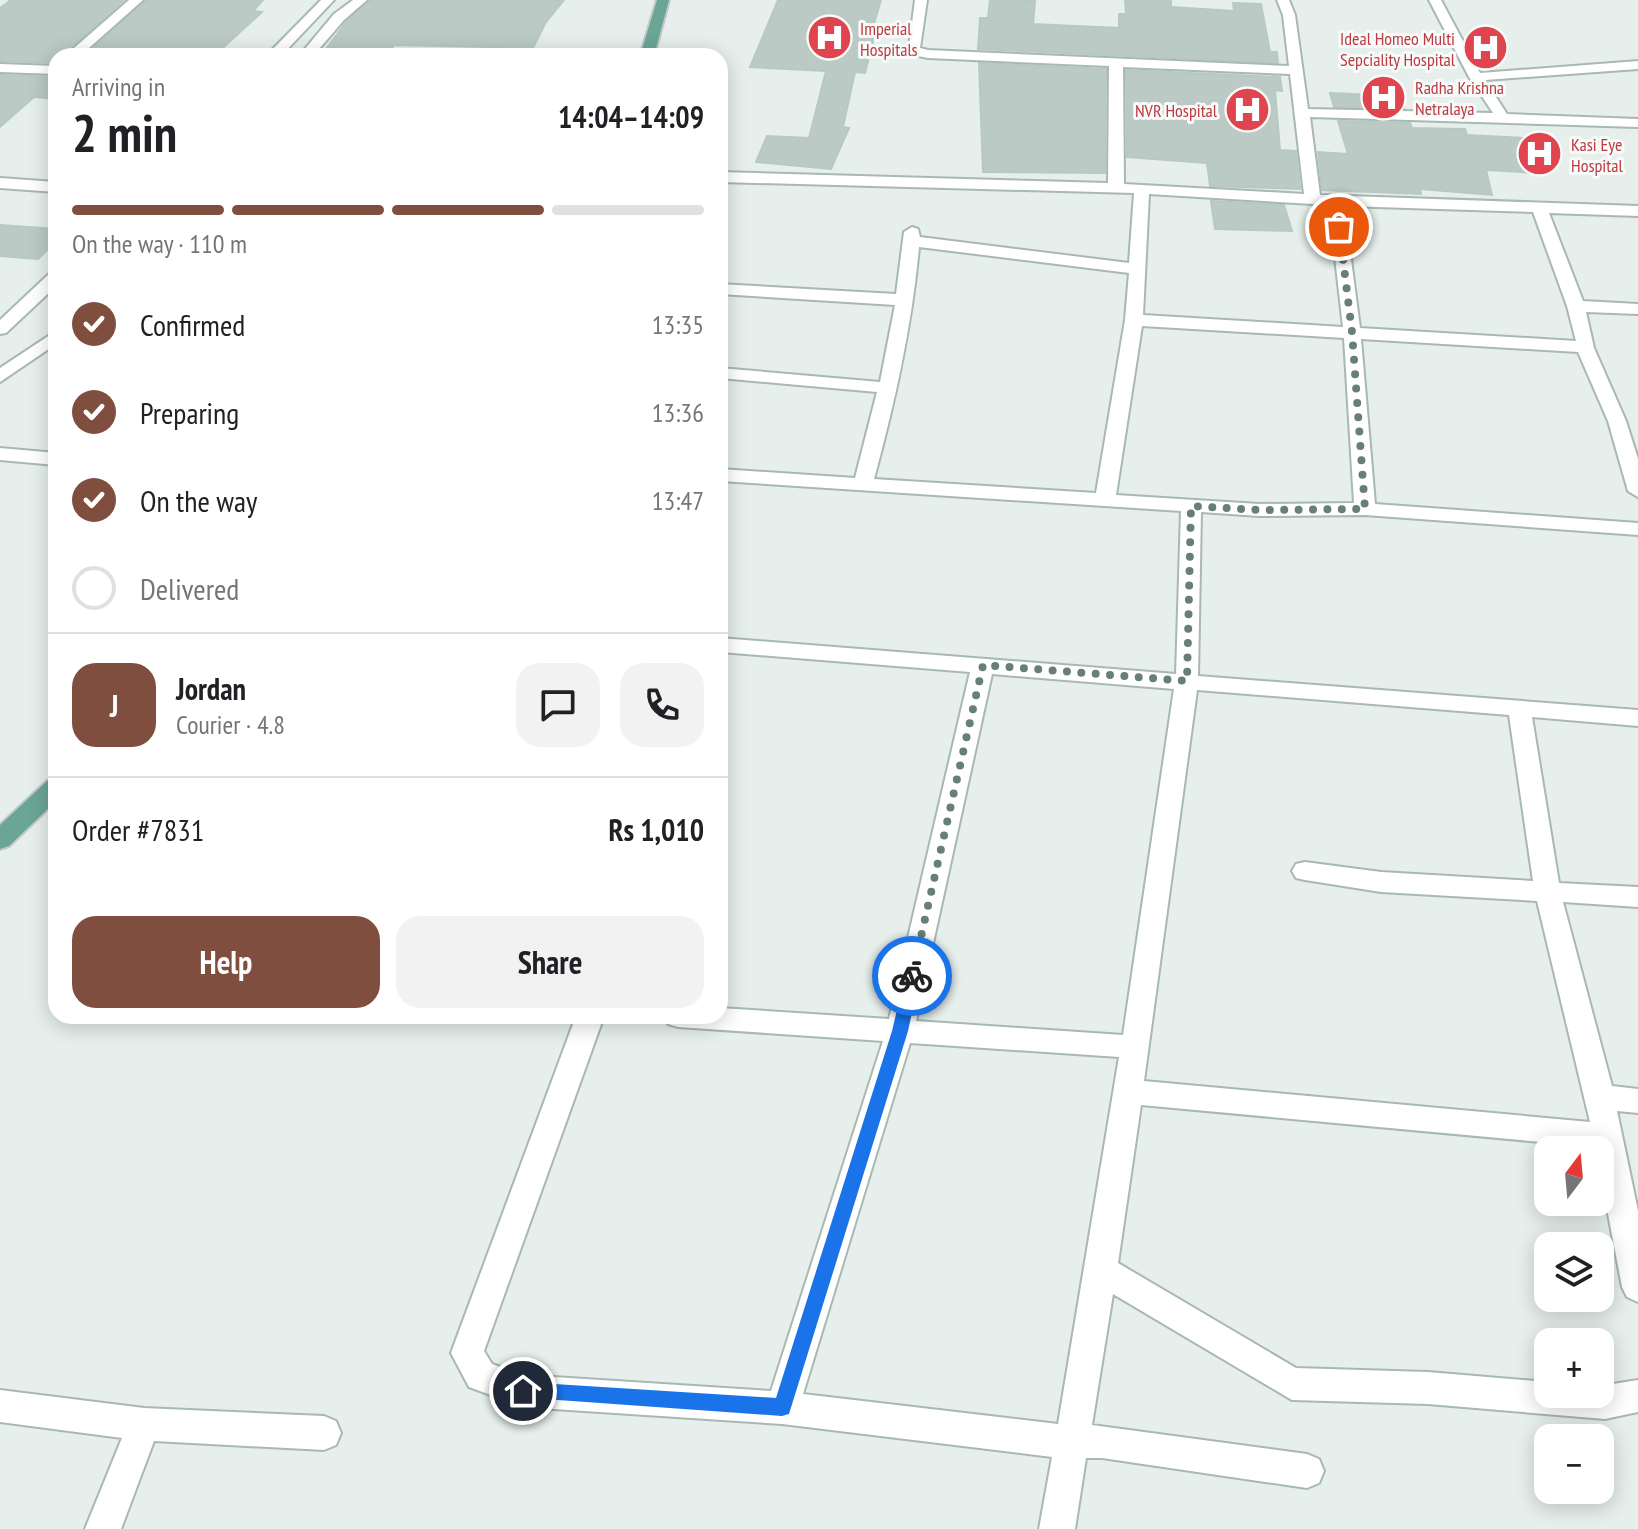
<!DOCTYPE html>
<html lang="en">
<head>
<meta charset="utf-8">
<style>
	body { margin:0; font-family:"PT Sans Narrow",sans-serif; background:#f2f2f2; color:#202124; height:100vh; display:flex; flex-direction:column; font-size:30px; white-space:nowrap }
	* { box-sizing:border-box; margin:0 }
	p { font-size:26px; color:#757577 }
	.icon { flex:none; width:44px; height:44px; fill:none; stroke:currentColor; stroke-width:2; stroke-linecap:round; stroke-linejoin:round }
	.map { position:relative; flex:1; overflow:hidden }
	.details { position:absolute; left:48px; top:48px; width:680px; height:976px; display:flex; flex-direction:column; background:#fff; border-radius:24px; box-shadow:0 4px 20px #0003 }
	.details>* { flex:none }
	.needle { width:52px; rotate:16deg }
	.controls { position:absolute; left:1534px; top:1136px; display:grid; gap:16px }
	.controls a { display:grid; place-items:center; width:80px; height:80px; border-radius:16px; background:#fff; box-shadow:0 4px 20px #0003; font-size:40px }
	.pin { position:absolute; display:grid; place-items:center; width:68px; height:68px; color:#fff; margin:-34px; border:4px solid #fff; border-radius:50%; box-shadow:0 2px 8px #0007 }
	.courier { position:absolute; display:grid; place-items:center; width:80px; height:80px; margin:-40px; border:6px solid #1a73e8; border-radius:50%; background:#fff; color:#222; box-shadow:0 2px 10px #0007 }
	.headline em { font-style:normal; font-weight:700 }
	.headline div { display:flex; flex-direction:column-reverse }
	.headline { display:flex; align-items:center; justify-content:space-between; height:136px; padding:0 24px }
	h1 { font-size:52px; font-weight:700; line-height:60px }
	.bar { display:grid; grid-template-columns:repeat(4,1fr); gap:12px 8px; align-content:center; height:96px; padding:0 24px }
	.bar i { height:10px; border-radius:6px; background:#e0e0e0 }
	.bar .current { background:#7f4e3f }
	.bar p { grid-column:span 4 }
	.line { display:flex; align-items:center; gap:20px; padding:0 24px; border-top:2px solid #e0e0e0 }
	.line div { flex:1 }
	.round { display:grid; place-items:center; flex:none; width:84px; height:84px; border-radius:24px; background:#f2f2f2 }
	ol { padding:0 24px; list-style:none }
	li { display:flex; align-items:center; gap:24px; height:88px }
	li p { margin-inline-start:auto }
	li .icon { padding:8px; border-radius:50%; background:#7f4e3f; color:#fff; stroke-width:4 }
	li:last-child { color:#757577 }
	li i { width:44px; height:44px; border:4px solid #e0e0e0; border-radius:50% }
	.cta { display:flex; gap:16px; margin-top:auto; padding:16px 24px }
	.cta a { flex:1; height:92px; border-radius:24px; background:#7f4e3f; color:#fff; font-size:32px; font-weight:700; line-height:92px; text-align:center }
	.cta a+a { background:#f2f2f2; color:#202124 }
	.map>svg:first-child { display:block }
	.building { fill:#bbcac4; stroke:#b8c9c2; stroke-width:2 }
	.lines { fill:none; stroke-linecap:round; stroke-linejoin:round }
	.minor-casing { stroke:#a8b8b2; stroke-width:4 }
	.major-casing { stroke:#c2cac8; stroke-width:4 }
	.minor { fill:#fff; fill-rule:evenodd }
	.major { fill:#6aa596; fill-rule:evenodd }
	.route { fill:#1a73e8 }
	.done { stroke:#687f78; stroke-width:8; stroke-dasharray:0 14.4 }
	.labels { text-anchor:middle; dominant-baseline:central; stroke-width:6; stroke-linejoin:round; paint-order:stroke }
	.far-health-label { font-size:18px; fill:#be3a42; stroke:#f7fbf9; text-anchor:start }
</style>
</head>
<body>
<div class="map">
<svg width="1638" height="1529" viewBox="0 0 1638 1529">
	<rect width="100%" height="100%" fill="#e6efeb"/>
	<path class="building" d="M 11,0 L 124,0 L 62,56 L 56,56 L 56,63 L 0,61 L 0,8 Z
		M 146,0 L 263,0 L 253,11 L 262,12 L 214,56 L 85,56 Z
		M 370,0 L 564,0 L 546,22 L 533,48 L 394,45 L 387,55 L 323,53 L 346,22 Z
		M 778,0 L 881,0 L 871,34 L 875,34 L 865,73 L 855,72 L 843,127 L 849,128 L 831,169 L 756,162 L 767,136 L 809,138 L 826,71 L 750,67 Z
		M 990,0 L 1035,1 L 1033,24 L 1119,28 L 1119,14 L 1126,14 L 1125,0 L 1171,0 L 1171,7 L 1234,11 L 1233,3 L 1261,4 L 1270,52 L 1277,52 L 1278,63 L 978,49 L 980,18 L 988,18 Z
		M 979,63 L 1106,69 L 1105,173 L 983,172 Z
		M 1126,70 L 1280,77 L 1282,91 L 1275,90 L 1280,150 L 1296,151 L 1300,189 L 1210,186 L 1207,163 L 1127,157 Z
		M 0,75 L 56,77 L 56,99 L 34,97 L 0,127 Z
		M 1330,93 L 1399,96 L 1404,108 L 1334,107 Z
		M 1338,121 L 1410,123 L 1412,128 L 1465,129 L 1467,135 L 1525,138 L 1538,173 L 1486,170 L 1492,195 L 1420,189 L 1421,194 L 1322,190 L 1318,152 L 1348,154 Z
		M 1211,201 L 1284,205 L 1292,231 L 1215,229 Z
		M 0,225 L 56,229 L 56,241 L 38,259 L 0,256 Z"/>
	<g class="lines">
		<defs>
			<path id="minor" d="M 129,0 L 143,0 L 80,56 L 65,56 Z
				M 321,0 L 334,0 L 281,56 L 266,56 Z
				M 353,0 L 367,0 L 344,20 L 313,56 L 299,56 L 334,14 Z
				M 915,0 L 927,0 L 920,48 L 928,50 L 1289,66 L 1283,15 L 1277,0 L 1289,0 L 1295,15 L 1308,109 L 1493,113 L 1469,77 L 1429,0 L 1441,0 L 1480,73 L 1638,61 L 1638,69 L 1485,80 L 1507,114 L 1638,119 L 1638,127 L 1310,117 L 1320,195 L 1638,206 L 1638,216 L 1549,213 L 1583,301 L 1638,304 L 1638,314 L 1586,312 L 1594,348 L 1626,421 L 1638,459 L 1638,497 L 1628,491 L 1608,421 L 1578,352 L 1361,339 L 1375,504 L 1638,523 L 1638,535 L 1365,515 L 1259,516 L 1201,512 L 1198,676 L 1638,710 L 1638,726 L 1532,717 L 1559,883 L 1638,887 L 1638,907 L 1563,902 L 1612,1086 L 1638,1089 L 1638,1113 L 1617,1111 L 1638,1211 L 1638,1302 L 1627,1297 L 1622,1287 L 1600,1172 L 1600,1150 L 1595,1147 L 1141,1105 L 1118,1263 L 1296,1368 L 1428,1372 L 1548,1382 L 1548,1394 L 1600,1394 L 1600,1386 L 1638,1380 L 1638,1412 L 1605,1419 L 1428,1404 L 1292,1400 L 1113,1294 L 1092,1425 L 1307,1454 L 1319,1459 L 1324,1471 L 1319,1483 L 1307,1488 L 1102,1458 L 1086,1458 L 1075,1529 L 1039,1529 L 1052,1457 L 782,1424 L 523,1407 L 469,1387 L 451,1353 L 576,1016 L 604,1016 L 484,1351 L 492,1364 L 523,1375 L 771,1391 L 883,1041 L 678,1027 L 668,1024 L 664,1016 L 720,1016 L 720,1008 L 889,1019 L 970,672 L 720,652 L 720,638 L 1176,674 L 1181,511 L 720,481 L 720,469 L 855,478 L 877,392 L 720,378 L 720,368 L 880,382 L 895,305 L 720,294 L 720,284 L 896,294 L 904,232 L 912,227 L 918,229 L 920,237 L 1129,263 L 1134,193 L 720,182 L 720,172 L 1108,183 L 1109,66 L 928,58 L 908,54 ZM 1123,67 L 1290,74 L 1304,194 L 1124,184 ZM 1149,194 L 1329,205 L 1343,327 L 1143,315 ZM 1344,206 L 1533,212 L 1567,306 L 1576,341 L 1360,328 ZM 919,247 L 1129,273 L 1125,320 L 1096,493 L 874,479 C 895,402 912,326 919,247 ZM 1142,326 L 1344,338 L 1354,503 L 1259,504 L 1116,495 ZM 992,674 L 1174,689 L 1123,1035 L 916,1021 ZM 1197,690 L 1509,715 L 1533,881 L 1381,872 L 1305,862 L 1296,864 L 1292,871 L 1296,878 L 1305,880 L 1381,892 L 1537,901 L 1590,1122 L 1144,1081 ZM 910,1043 L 1119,1057 L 1058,1424 L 803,1394 Z
				M 0,64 L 56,66 L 56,74 L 0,72 Z
				M 0,178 L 56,182 L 56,192 L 0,188 Z
				M 56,272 L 56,286 L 6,333 L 0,334 L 0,320 L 50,273 Z
				M 56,331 L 56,344 L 0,382 L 0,368 Z
				M 0,448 L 56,453 L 56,465 L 0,460 Z
				M 0,1390 L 144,1408 L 324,1416 L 336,1421 L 341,1433 L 336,1445 L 324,1450 L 154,1441 L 121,1529 L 85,1529 L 122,1438 L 0,1422 Z"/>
			<path id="major" d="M 657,0 L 669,0 L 654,56 L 640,56 Z
				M 56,778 L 56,801 L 9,846 L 0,849 L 0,825 L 47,781 Z"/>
		</defs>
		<use href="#minor" class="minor-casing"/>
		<use href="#major" class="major-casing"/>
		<use href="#minor" class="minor"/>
		<use href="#major" class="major"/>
	</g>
	<path class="route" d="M 912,970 L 920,976 L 908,1031 L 789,1414 L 782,1416 L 516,1397 L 514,1391 L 516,1385 L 523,1382 L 776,1398 L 892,1031 L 905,976 Z"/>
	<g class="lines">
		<path class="done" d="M 912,976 L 983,665 L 1187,681 L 1191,506 L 1259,510 L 1365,509 L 1352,332 L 1339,227"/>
	</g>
	<defs>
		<symbol id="hospital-disc" viewBox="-11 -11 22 22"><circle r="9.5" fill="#e0444e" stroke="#f7fbf9"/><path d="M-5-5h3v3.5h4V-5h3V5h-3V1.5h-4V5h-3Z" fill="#fff"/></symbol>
	</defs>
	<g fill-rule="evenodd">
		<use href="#hospital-disc" x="804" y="12" width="51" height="51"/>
		<use href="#hospital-disc" x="1460" y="22" width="51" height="51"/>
		<use href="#hospital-disc" x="1358" y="72" width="51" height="51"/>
		<use href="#hospital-disc" x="1222" y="84" width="51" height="51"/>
		<use href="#hospital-disc" x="1514" y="128" width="51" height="51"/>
	</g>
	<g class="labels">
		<g class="far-health-label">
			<text x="860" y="28">Imperial<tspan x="860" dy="21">Hospitals</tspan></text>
			<text x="1455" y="38" text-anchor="end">Ideal Homeo Multi<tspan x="1455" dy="21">Sepciality Hospital</tspan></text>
			<text x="1415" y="87">Radha Krishna<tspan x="1415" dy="21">Netralaya</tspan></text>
			<text x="1217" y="110" text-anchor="end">NVR Hospital</text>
			<text x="1571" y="144">Kasi Eye<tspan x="1571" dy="21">Hospital</tspan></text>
		</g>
	</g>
</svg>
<div class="controls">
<a><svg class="needle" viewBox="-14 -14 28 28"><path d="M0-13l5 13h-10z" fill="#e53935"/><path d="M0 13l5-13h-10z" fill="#757577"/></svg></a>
<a><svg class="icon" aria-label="layers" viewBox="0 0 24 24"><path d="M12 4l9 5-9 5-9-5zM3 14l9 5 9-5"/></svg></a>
<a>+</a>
<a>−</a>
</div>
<div class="pin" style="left:1339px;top:227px;background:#ea580c"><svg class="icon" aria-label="bag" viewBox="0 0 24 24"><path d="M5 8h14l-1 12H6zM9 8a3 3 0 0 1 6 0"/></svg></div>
<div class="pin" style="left:523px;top:1391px;background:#1f2937"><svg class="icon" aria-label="home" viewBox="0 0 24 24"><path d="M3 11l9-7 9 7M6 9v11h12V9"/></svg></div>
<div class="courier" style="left:912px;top:976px"><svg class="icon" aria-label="bike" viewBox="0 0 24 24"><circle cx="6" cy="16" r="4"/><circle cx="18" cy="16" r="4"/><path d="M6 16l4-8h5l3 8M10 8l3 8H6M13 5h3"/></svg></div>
<section class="details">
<div class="headline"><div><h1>2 min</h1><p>Arriving in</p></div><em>14:04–14:09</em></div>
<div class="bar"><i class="current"></i><i class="current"></i><i class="current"></i><i></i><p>On the way · 110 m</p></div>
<ol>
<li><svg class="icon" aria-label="check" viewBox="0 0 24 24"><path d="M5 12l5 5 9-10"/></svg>Confirmed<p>13:35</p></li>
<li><svg class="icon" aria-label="check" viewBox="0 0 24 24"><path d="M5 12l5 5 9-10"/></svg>Preparing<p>13:36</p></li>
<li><svg class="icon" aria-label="check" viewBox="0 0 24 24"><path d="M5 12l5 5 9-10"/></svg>On the way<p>13:47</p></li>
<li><i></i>Delivered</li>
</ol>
<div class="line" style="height:144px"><b class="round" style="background:#7f4e3f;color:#fff">J</b><div><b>Jordan</b><p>Courier · 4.8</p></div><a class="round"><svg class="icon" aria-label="chat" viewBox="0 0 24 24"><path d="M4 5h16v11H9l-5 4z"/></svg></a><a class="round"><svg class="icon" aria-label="phone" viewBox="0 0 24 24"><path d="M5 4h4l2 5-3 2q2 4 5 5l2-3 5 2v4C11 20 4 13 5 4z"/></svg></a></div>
<div class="line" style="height:104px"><div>Order #7831</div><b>Rs 1,010</b></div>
<div class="cta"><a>Help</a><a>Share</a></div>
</section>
</div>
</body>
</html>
